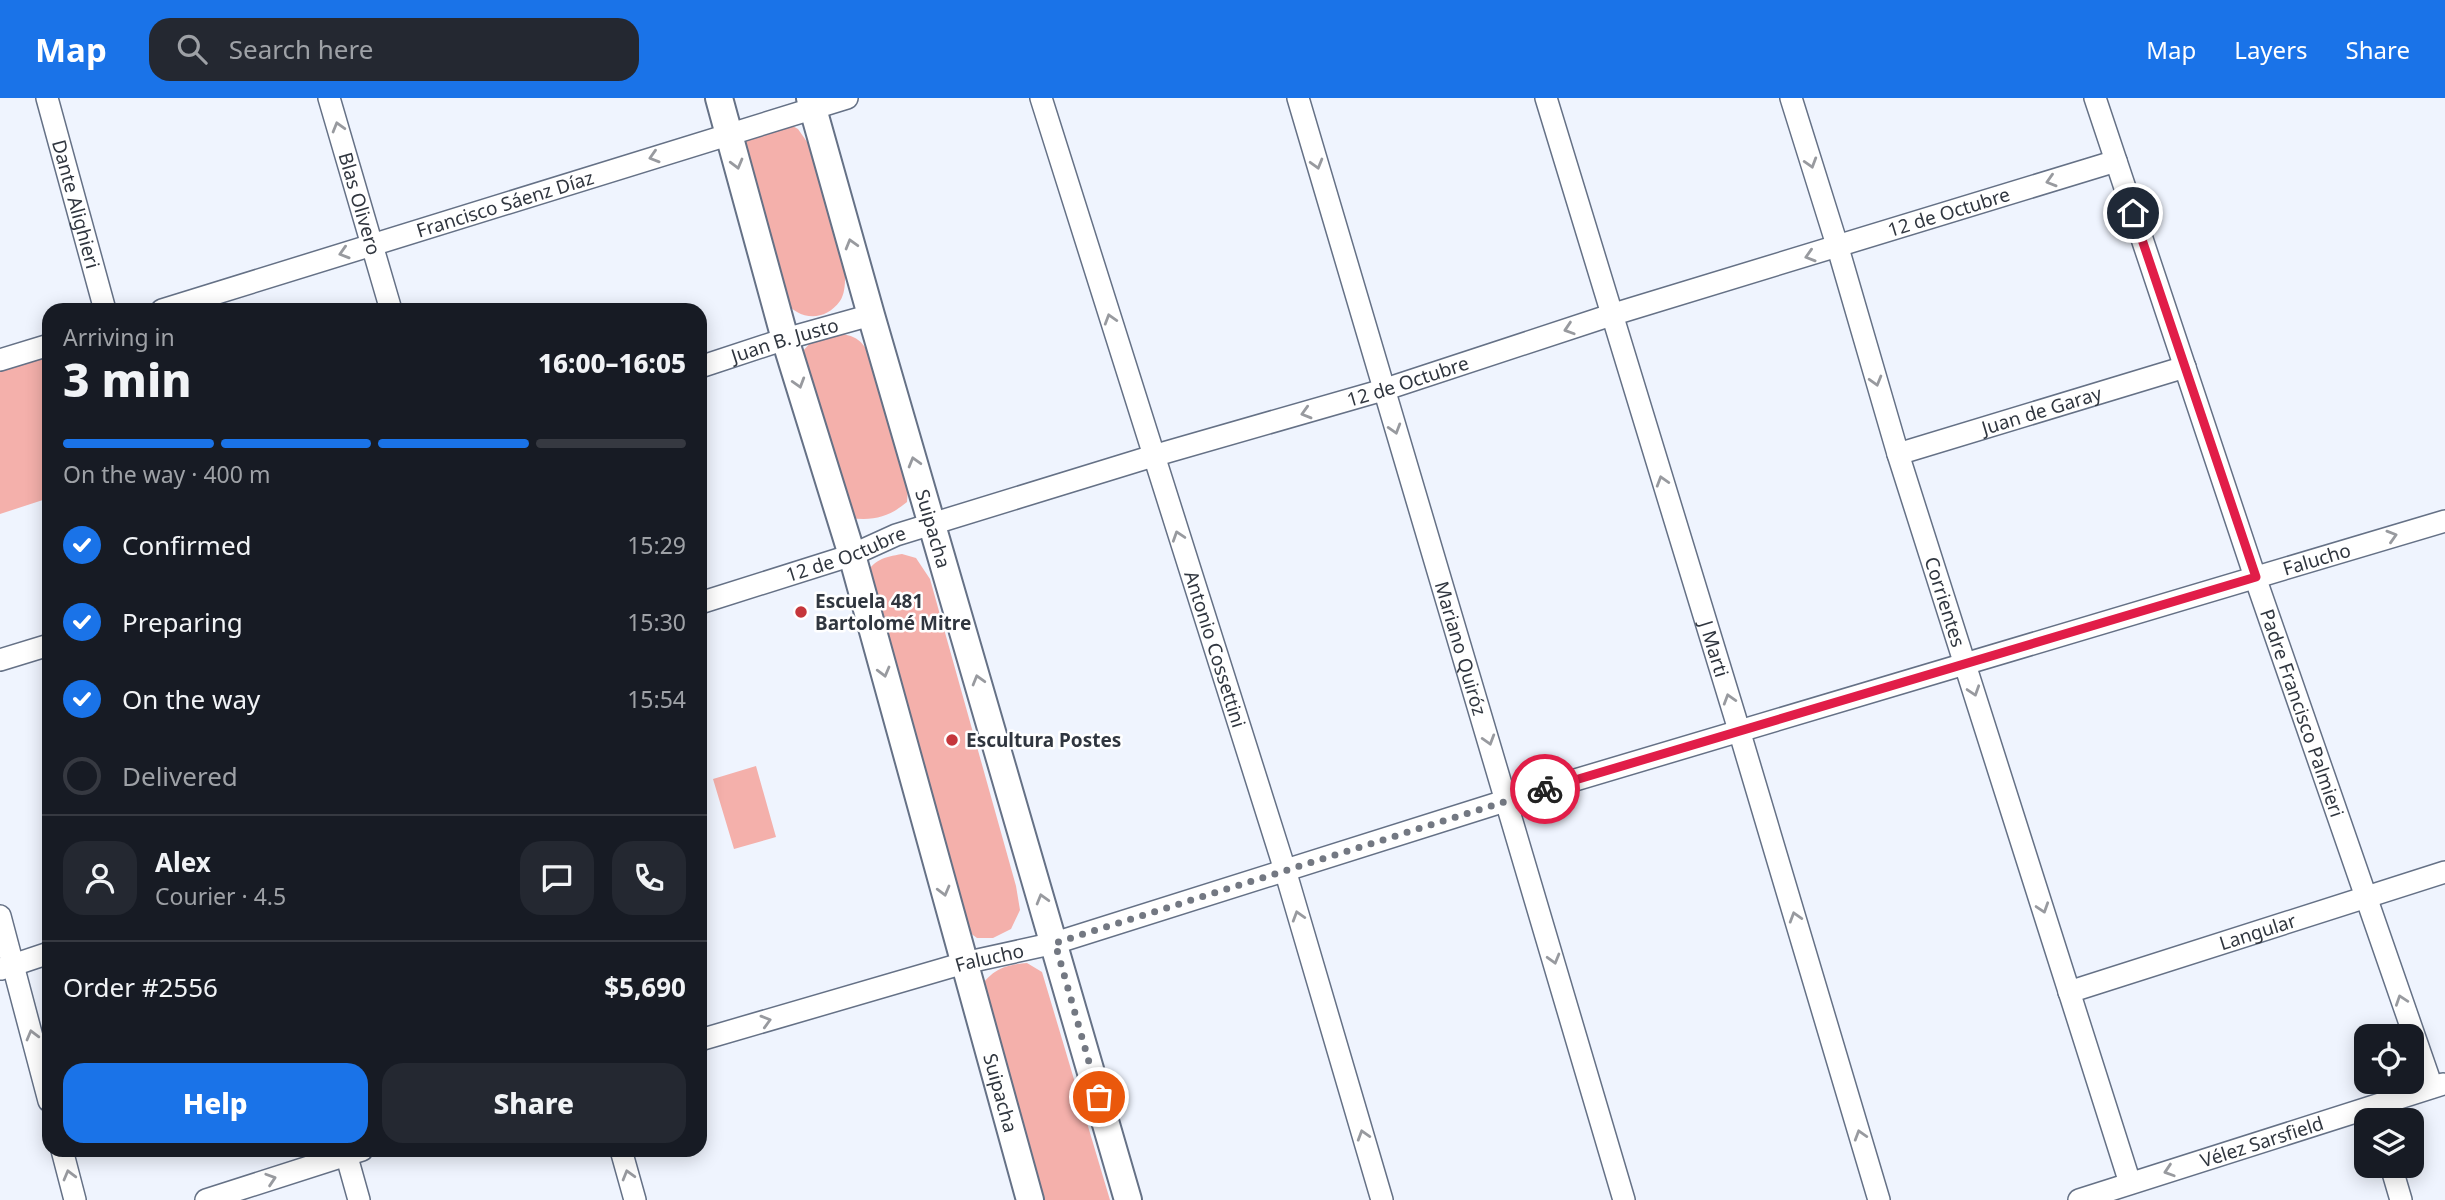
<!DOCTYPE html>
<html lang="en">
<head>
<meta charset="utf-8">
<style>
	body { margin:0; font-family:"Noto Sans",sans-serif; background:#242831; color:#f1f3f6; height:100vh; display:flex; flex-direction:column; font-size:26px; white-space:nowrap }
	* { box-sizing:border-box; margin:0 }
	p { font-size:23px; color:#9ea1a6 }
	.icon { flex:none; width:38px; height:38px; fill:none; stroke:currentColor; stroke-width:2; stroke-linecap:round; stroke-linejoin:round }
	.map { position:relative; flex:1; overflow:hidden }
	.details { position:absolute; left:42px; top:205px; width:665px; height:854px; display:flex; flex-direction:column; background:#171b24; border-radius:21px; box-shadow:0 4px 18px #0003 }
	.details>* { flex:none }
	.buttons { position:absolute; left:2354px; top:926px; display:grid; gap:14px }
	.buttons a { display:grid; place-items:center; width:70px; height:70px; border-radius:14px; background:#171b24; box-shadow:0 4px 18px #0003; font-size:35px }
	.pin { position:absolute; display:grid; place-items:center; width:60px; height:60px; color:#fff; margin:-30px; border:4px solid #fff; border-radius:50%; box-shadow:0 2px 7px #0007 }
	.courier { position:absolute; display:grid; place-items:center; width:70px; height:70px; margin:-35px; border:5px solid #e11d48; border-radius:50%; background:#fff; color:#222; box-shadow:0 2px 9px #0007 }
	.overview em { font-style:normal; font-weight:800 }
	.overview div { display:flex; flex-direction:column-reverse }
	.overview { display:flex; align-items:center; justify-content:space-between; height:119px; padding:0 21px }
	h1 { font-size:46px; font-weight:800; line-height:52px }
	.bar { display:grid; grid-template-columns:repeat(4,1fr); gap:10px 7px; align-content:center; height:84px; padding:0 21px }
	.bar i { height:9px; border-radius:5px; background:#363941 }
	.bar .current { background:#1a73e8 }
	.bar p { grid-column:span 4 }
	.line { display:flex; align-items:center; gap:18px; padding:0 21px; border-top:2px solid #363941 }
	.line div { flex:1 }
	.round { display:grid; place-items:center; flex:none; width:74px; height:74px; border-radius:21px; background:#242831 }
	ol { padding:0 21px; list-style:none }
	li { display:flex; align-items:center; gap:21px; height:77px }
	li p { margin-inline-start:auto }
	li .icon { padding:7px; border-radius:50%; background:#1a73e8; color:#fff; stroke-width:4 }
	li:last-child { color:#9ea1a6 }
	li i { width:38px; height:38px; border:4px solid #363941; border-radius:50% }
	.primary-button { display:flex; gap:14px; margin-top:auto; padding:14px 21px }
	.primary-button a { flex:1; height:80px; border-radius:21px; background:#1a73e8; color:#fff; font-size:28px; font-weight:800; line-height:80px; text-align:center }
	.primary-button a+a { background:#242831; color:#f1f3f6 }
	header { display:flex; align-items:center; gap:42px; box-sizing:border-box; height:98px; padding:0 35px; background:#1a73e8; color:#fff }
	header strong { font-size:33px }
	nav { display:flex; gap:38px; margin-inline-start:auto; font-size:24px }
	.search { width:490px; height:63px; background:#242831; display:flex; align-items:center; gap:18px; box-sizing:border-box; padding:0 24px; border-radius:21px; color:#9ea1a6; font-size:26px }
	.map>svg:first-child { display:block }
	.green { fill:#f4b0ab }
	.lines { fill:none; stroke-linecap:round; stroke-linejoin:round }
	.minor-casing { stroke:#657186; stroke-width:24 }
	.tertiary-casing { stroke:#657186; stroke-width:30 }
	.minor { stroke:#fff; stroke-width:21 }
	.tertiary { stroke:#fff; stroke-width:26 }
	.oneway { stroke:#989a9f }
	.done { stroke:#737882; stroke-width:7; stroke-dasharray:0 12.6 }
	.route { stroke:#e11d48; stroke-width:9 }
	.poi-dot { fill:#c5363b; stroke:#fff; stroke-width:2.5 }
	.labels { text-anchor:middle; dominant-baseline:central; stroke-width:5; stroke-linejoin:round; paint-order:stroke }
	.street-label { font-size:19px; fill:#30363f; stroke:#fff }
	.poi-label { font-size:19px; font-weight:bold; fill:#30363f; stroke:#fff; text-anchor:start }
</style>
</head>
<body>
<header>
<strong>Map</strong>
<div class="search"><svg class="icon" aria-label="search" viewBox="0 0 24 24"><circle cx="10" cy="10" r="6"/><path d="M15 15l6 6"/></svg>Search here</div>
<nav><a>Map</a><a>Layers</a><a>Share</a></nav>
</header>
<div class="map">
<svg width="2445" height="1102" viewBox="0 0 2445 1102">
	<rect width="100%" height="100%" fill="#eff4fe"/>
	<path class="green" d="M 787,25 L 798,31 L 812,51 L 845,171 C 845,181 846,194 840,203 C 824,225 798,222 784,202 L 743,50 L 748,38 Z
		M 828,235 C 854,236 862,239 873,264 L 908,391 L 907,404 C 889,419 874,423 850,420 L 802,254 L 812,243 Z
		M 49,251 L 49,400 L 0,416 L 0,267 Z
		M 902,456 L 916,460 L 930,481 L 1016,788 L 1020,812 L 1011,831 L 993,840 L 977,840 L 962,829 L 864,479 C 873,462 884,459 902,456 Z
		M 756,668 L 776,739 L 734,751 L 713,681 Z
		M 1027,865 L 1042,874 L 1110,1102 L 1038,1102 L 977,893 C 992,872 1002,867 1027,865 Z"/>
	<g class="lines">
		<defs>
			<g id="minor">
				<path id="s1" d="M 47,0 L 105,212"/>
				<path id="s2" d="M 329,0 L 391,212"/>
				<path id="s3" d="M 1041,0 L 1285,772 L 1382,1102"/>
				<path id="s4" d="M 1298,0 L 1624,1102"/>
				<path id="s5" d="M 1546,0 L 1739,632 L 1879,1102"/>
				<path id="s6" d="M 1791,0 L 1838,150 L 1898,356 L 2130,1085"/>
				<path id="s7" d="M 2095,0 L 2255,479 L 2432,989"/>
				<path id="s8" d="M 162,212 L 847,0"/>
				<path d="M 0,262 L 49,247"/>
				<path id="s9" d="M 700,269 L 785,241 L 871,217"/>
				<path id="s10" d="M 1898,356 L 2185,269"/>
				<path id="s11" d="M 700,505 L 852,457 L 896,437 L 1153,358 L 1383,292 L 1611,217 L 2116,63"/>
				<path d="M 0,562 L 49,547"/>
				<path d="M 0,818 L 49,1003"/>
				<path d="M 1,871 L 49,855"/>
				<path id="s12" d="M 2069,894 L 2445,774"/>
				<path id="s13" d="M 700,942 L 964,865 L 1055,845 L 1508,702 L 2445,423"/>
				<path d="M 62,1052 L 75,1102"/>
				<path d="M 345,1052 L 359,1102"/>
				<path d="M 621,1052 L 635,1102"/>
				<path d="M 2391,1068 L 2401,1102"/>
				<path d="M 206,1102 L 362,1052"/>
				<path id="s14" d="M 2079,1102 L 2443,986"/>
			</g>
			<g id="tertiary">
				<path id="s15" d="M 719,0 L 785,241 L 852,457 L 1030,1102"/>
				<path id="s16" d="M 810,0 L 871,217 L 1128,1102"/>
			</g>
		</defs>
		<use href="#minor" class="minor-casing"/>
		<use href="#tertiary" class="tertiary-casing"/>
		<use href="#minor" class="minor"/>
		<use href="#tertiary" class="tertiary"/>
	</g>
	<defs><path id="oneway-chevron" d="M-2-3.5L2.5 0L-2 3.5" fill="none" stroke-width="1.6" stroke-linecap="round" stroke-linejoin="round" transform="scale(1.75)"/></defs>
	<g class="oneway">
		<use href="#oneway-chevron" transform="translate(338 29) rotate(-106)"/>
		<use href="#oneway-chevron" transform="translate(654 59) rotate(163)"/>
		<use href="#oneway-chevron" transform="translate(1811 65) rotate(73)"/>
		<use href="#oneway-chevron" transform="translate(737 66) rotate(75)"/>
		<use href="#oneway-chevron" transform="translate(1317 66) rotate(74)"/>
		<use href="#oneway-chevron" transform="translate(2051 83) rotate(163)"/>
		<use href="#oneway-chevron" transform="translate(851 146) rotate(-106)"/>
		<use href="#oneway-chevron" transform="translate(344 155) rotate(163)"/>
		<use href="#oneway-chevron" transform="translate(1810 158) rotate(163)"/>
		<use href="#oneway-chevron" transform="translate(1110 221) rotate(-107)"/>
		<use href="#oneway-chevron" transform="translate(1569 231) rotate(162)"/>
		<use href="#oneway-chevron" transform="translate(1876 283) rotate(74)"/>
		<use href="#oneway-chevron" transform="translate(799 285) rotate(73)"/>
		<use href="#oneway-chevron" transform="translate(1306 315) rotate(164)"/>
		<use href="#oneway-chevron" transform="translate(1395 331) rotate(73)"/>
		<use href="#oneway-chevron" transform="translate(914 364) rotate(-106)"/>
		<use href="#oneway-chevron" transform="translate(1662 383) rotate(-107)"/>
		<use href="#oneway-chevron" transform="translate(1178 438) rotate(-108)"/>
		<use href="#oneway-chevron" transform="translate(2392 438) rotate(-17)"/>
		<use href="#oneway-chevron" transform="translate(884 574) rotate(75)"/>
		<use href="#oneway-chevron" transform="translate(978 582) rotate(-106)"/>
		<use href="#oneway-chevron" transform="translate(1974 593) rotate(72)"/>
		<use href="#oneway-chevron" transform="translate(1729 601) rotate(-107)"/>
		<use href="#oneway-chevron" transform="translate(1489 642) rotate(73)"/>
		<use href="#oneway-chevron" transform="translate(944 793) rotate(75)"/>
		<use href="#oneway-chevron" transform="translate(1042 801) rotate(-106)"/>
		<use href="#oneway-chevron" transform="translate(2043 810) rotate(72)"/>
		<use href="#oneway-chevron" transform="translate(1298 818) rotate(-107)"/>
		<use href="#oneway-chevron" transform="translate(1795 819) rotate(-107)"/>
		<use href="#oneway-chevron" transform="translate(1554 861) rotate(74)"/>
		<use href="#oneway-chevron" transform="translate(2401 902) rotate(-109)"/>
		<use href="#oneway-chevron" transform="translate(766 923) rotate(-16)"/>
		<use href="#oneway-chevron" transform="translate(32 937) rotate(-105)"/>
		<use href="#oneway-chevron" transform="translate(1363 1037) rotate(-107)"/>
		<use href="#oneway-chevron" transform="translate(1860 1037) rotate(-107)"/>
		<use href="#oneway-chevron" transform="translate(2169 1073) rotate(162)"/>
		<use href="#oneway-chevron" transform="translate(69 1077) rotate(-105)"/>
		<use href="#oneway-chevron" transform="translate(628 1077) rotate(-106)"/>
		<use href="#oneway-chevron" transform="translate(271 1081) rotate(-18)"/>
	</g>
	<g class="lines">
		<path class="done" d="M 1099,999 L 1055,845 L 1545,691"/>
		<path class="route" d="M 1545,691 L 2256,479 L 2133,115"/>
	</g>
	<g class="poi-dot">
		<circle cx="801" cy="514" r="7"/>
		<circle cx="952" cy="642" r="7"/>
	</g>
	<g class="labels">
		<g class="street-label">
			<text stroke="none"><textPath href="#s1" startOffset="110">Dante Alighieri</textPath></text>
			<text stroke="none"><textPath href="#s2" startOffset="110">Blas Olivero</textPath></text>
			<text stroke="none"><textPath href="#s8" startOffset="359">Francisco Sáenz Díaz</textPath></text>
			<text stroke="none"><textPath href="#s11" startOffset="1309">12 de Octubre</textPath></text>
			<text stroke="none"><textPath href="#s9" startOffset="89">Juan B. Justo</textPath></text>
			<text stroke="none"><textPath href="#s11" startOffset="742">12 de Octubre</textPath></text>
			<text stroke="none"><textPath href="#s10" startOffset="150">Juan de Garay</textPath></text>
			<text stroke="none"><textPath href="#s16" startOffset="448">Suipacha</textPath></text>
			<text stroke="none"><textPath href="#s11" startOffset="154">12 de Octubre</textPath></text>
			<text stroke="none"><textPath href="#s13" startOffset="1687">Falucho</textPath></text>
			<text stroke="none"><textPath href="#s6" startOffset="527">Corrientes</textPath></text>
			<text stroke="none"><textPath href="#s3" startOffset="578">Antonio Cossettini</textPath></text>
			<text stroke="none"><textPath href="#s4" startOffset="574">Mariano Quiróz</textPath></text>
			<text stroke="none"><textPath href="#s5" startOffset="576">J Marti</textPath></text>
			<text stroke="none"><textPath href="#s7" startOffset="649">Padre Francisco Palmieri</textPath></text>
			<text stroke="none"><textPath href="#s12" startOffset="198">Langular</textPath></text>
			<text stroke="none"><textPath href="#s13" startOffset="301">Falucho</textPath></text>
			<text stroke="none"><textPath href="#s15" startOffset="1034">Suipacha</textPath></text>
			<text stroke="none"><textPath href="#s14" startOffset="192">Vélez Sarsfield</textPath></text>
		</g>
		<g class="poi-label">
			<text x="815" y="503">Escuela 481<tspan x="815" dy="22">Bartolomé Mitre</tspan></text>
			<text x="966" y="642">Escultura Postes</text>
		</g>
	</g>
</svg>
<div class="buttons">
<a><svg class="icon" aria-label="locate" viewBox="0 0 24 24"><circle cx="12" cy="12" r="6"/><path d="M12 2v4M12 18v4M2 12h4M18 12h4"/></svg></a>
<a><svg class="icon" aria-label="layers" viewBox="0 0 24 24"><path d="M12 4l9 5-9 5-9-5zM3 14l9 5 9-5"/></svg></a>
</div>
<div class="pin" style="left:1099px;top:999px;background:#ea580c"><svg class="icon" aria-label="bag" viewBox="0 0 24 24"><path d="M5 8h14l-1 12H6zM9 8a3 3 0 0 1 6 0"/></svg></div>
<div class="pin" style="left:2133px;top:115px;background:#1f2937"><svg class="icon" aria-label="home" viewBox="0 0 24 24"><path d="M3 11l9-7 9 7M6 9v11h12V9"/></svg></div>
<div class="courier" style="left:1545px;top:691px"><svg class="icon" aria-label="bike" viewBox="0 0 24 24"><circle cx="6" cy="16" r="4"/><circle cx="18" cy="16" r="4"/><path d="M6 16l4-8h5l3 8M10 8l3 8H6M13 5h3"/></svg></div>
<section class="details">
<div class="overview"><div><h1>3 min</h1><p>Arriving in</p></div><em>16:00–16:05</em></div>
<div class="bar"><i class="current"></i><i class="current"></i><i class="current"></i><i></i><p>On the way · 400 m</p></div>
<ol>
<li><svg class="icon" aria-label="check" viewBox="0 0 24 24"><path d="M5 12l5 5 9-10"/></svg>Confirmed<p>15:29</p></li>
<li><svg class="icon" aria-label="check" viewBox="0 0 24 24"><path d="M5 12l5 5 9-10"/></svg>Preparing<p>15:30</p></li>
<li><svg class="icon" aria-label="check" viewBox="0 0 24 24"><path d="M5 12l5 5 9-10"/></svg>On the way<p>15:54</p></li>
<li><i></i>Delivered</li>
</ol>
<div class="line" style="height:126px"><a class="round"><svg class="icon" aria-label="person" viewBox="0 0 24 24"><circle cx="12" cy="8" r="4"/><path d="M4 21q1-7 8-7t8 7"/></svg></a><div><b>Alex</b><p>Courier · 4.5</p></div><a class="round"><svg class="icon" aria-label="chat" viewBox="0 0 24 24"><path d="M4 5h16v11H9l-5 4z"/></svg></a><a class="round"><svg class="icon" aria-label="phone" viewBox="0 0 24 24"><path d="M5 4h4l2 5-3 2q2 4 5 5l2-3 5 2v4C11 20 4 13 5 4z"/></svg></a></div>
<div class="line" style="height:91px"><div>Order #2556</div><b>$5,690</b></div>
<div class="primary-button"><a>Help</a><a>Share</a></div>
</section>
</div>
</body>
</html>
